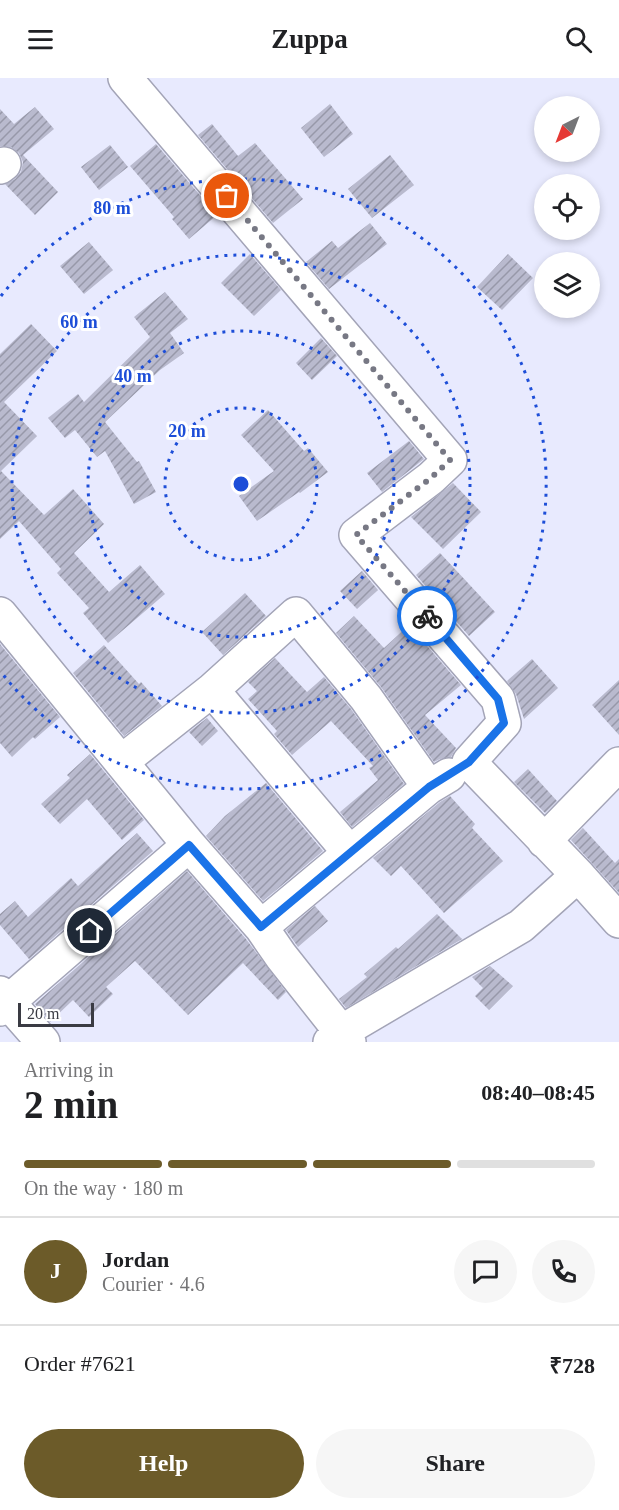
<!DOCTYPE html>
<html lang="en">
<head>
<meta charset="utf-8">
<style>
	body { margin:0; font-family:"Times New Roman",serif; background:#f6f6f6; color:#202124; height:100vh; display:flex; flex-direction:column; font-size:22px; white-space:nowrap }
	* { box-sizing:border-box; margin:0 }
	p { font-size:20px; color:#757577 }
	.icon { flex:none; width:33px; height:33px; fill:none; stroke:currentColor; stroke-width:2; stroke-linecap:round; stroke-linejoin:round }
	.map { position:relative; height:964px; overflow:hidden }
	.panel { display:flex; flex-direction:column; background:#fff; flex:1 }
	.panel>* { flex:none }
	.needle { width:39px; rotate:222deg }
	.fabs { position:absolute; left:534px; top:18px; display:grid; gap:12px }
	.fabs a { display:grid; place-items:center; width:66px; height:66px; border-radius:50%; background:#fff; box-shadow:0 3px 9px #0003; font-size:30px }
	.scale { position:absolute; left:18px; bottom:15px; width:76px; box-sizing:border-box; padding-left:6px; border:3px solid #3a3b43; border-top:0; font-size:16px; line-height:21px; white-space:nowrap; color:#3a3b43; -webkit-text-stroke:4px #fff; paint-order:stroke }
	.pin { position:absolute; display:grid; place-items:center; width:51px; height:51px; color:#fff; margin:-26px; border:3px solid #fff; border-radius:50%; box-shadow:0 2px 6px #0007 }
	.courier { position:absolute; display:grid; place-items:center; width:60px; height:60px; margin:-30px; border:4px solid #1a73e8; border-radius:50%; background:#fff; color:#222; box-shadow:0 2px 8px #0007 }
	.summary em { font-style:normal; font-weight:600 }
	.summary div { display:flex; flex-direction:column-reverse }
	.summary { display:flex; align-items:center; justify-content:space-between; height:102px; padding:0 24px }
	h1 { font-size:39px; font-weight:600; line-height:45px }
	.bar { display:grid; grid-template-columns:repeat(4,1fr); gap:9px 6px; align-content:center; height:72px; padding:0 24px }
	.bar i { height:8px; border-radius:4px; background:#e0e0e0 }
	.bar .active { background:#6c5b29 }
	.bar p { grid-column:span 4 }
	.line { display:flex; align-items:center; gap:15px; padding:0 24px; border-top:2px solid #e0e0e0 }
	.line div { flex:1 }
	.round { display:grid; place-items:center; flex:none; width:63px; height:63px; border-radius:32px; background:#f6f6f6 }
	.button { display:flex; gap:12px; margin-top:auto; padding:12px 24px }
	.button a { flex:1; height:69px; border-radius:36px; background:#6c5b29; color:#fff; font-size:24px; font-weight:600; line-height:69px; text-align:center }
	.button a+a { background:#f6f6f6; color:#202124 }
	header { display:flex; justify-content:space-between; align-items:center; height:78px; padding:0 24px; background:#fff; font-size:27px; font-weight:600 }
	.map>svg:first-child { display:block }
	.building { fill:url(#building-hatch) }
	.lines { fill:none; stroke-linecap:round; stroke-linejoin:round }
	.minor-casing { stroke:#a3a4b7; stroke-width:36 }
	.minor { stroke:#fff; stroke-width:33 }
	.done { stroke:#777884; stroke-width:6; stroke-dasharray:0 10.8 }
	.route { stroke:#1a73e8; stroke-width:8 }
	.ring { fill:none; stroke:#1d4ed8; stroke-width:3; stroke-dasharray:3 6 }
	.centre { fill:#1d4ed8; stroke:#fff; stroke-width:3 }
	.ring-label { font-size:18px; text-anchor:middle; font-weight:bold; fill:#1d4ed8; stroke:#fff; stroke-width:6; stroke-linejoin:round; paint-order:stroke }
</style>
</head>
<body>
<header><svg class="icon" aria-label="menu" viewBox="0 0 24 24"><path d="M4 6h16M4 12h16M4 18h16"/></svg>Zuppa<svg class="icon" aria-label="search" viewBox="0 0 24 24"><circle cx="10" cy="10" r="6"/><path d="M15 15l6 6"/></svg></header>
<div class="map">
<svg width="619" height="964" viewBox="0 0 619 964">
	<defs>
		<pattern id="building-hatch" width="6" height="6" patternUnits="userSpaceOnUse" patternTransform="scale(1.5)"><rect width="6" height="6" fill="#b9bace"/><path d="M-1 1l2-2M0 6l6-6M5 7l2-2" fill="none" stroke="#9798a9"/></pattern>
	</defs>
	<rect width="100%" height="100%" fill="#e8eafe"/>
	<path class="building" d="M 330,26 L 353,56 L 324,79 L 301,50 Z
		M 35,29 L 54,51 L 23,77 L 58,114 L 35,137 L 5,106 L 15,101 L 21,94 L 23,84 L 19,75 L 11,69 L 0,68 L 0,31 L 14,46 Z
		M 212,46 L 238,78 L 255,65 L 303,121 L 273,145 L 198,57 Z
		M 156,66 L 217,137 L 189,161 L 172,141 L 174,139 L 130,88 Z
		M 110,67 L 128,89 L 99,112 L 81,89 Z
		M 390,77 L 414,107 L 372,140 L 348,111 Z
		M 370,145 L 387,166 L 329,211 L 306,184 L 332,163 L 338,170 Z
		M 89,164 L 113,192 L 84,216 L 60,188 Z
		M 250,176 L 281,212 L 254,238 L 221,205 Z
		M 508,176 L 533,200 L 502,232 L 477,209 Z
		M 165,214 L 188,241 L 170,255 L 184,275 L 160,292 L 105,344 L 137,384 L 139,383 L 156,414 L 134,426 L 105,373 L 97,379 L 75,352 L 65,360 L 48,340 L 78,316 L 84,324 L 150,259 L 134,239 Z
		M 31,246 L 57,273 L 4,324 L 37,358 L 1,393 L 44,437 L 73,411 L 104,446 L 74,475 L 109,514 L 140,487 L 165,516 L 108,565 L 83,535 L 89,530 L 57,495 L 61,491 L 19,443 L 0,461 L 0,276 Z
		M 321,260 L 337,278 L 312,302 L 296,285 Z
		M 268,332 L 304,373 L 308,370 L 328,394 L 300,415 L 299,414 L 257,443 L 239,418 L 274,393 L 241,357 Z
		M 409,363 L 424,381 L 382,414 L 367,395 Z
		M 453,405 L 481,434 L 443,471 L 411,439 Z
		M 440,475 L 495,534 L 469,558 L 416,497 Z
		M 362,493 L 378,512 L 357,531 L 340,513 Z
		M 245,515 L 266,538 L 223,577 L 202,554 Z
		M 354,538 L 384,570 L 409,547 L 461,607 L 425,637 L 456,670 L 451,679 L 440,681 L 434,684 L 381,609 L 336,555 Z
		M 0,566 L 60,639 L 35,661 L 33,659 L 12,679 L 0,665 Z
		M 104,567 L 139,606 L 141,604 L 162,628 L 124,658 L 73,595 Z
		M 275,580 L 307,614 L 324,599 L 351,631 L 404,706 L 352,749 L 340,734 L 378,702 L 369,690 L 373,688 L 331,643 L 292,677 L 274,656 L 277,653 L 248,621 L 257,613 L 248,604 Z
		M 532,581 L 558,610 L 524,641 L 516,616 L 507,603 Z
		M 619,602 L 619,657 L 592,627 Z
		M 207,640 L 218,653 L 202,668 L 189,654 Z
		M 90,676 L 144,742 L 122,762 L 87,721 L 60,746 L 41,726 L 70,700 L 67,697 Z
		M 528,691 L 557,723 L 545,735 L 514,704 Z
		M 266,705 L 323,773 L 263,823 L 206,758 L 225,738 Z
		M 450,718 L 475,746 L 472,750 L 503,783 L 444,835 L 401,788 L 391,798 L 373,780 L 440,724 Z
		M 583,750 L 615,785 L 619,781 L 619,815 L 571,762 Z
		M 137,755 L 153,773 L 29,881 L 0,847 L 0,836 L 15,823 L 28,839 L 71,800 L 78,808 Z
		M 187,793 L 246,861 L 286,914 L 278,922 L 243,885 L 188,937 L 135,883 L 106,909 L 113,916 L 89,939 L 73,922 L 50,944 L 35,926 Z
		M 315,828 L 328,843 L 298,869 L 286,852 Z
		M 437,836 L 462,861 L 346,930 L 339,921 L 367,899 L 364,896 L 396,869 L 398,871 Z
		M 490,888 L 513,908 L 489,932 L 475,918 L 483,910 L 472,899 Z"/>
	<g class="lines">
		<defs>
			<path id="minor" d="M 125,0 L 450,382 L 431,400 L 356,457 L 498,621 L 504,645 L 469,684 L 578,797 L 619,843
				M 0,89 L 4,86
				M 0,536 L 189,767 L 8,924 L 0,915
				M 212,612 L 296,536 L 366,620 L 429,709
				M 121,684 L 212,612 L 350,775
				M 544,763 L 619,686
				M 189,767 L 261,849 L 281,878 L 349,964
				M 261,849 L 429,709 L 449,697
				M 0,931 L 8,924 L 43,964
				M 330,964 L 341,954 L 521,848 L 578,797"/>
		</defs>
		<use href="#minor" class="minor-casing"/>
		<use href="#minor" class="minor"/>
	</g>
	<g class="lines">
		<path class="done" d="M 227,118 L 450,382 L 431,400 L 356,457 L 427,538"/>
		<path class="route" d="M 90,853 L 189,767 L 261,849 L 429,709 L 469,684 L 504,645 L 498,621 L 427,538"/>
	</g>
	<g class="ring">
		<circle cx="241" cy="406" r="76"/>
		<circle cx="241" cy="406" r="153"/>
		<circle cx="241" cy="406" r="229"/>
		<path d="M1 218A305 305 0 1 1 1 594"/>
	</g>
	<circle cx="241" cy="406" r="9" class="centre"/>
	<g class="ring-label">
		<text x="112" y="136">80 m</text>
		<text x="79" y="250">60 m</text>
		<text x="133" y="304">40 m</text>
		<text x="187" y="359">20 m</text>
	</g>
</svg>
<div class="fabs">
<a><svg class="needle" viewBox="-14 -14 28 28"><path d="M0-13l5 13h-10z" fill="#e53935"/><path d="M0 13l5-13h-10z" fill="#757577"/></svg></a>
<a><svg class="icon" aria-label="locate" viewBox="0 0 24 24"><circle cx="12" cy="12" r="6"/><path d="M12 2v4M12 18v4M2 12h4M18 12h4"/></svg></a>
<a><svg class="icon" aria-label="layers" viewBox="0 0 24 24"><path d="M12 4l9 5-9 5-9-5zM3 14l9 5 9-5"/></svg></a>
</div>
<div class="scale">20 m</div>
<div class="pin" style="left:227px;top:118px;background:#ea580c"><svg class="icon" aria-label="bag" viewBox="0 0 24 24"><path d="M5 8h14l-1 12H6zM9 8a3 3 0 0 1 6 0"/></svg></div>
<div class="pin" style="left:90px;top:853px;background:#1f2937"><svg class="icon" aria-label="home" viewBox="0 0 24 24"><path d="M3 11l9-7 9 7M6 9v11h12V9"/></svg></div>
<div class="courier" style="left:427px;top:538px"><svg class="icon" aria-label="bike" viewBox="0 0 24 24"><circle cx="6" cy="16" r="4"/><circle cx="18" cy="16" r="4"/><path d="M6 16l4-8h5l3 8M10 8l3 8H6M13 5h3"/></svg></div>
</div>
<section class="panel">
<div class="summary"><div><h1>2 min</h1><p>Arriving in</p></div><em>08:40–08:45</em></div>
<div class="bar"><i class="active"></i><i class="active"></i><i class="active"></i><i></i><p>On the way · 180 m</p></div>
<div class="line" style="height:108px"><b class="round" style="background:#6c5b29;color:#fff">J</b><div><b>Jordan</b><p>Courier · 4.6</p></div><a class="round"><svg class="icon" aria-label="chat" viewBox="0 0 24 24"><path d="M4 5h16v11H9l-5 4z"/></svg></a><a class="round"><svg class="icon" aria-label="phone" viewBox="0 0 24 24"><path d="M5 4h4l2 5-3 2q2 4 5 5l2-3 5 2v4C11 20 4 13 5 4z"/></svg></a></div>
<div class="line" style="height:78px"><div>Order #7621</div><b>₹728</b></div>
<div class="button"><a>Help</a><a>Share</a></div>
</section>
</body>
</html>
